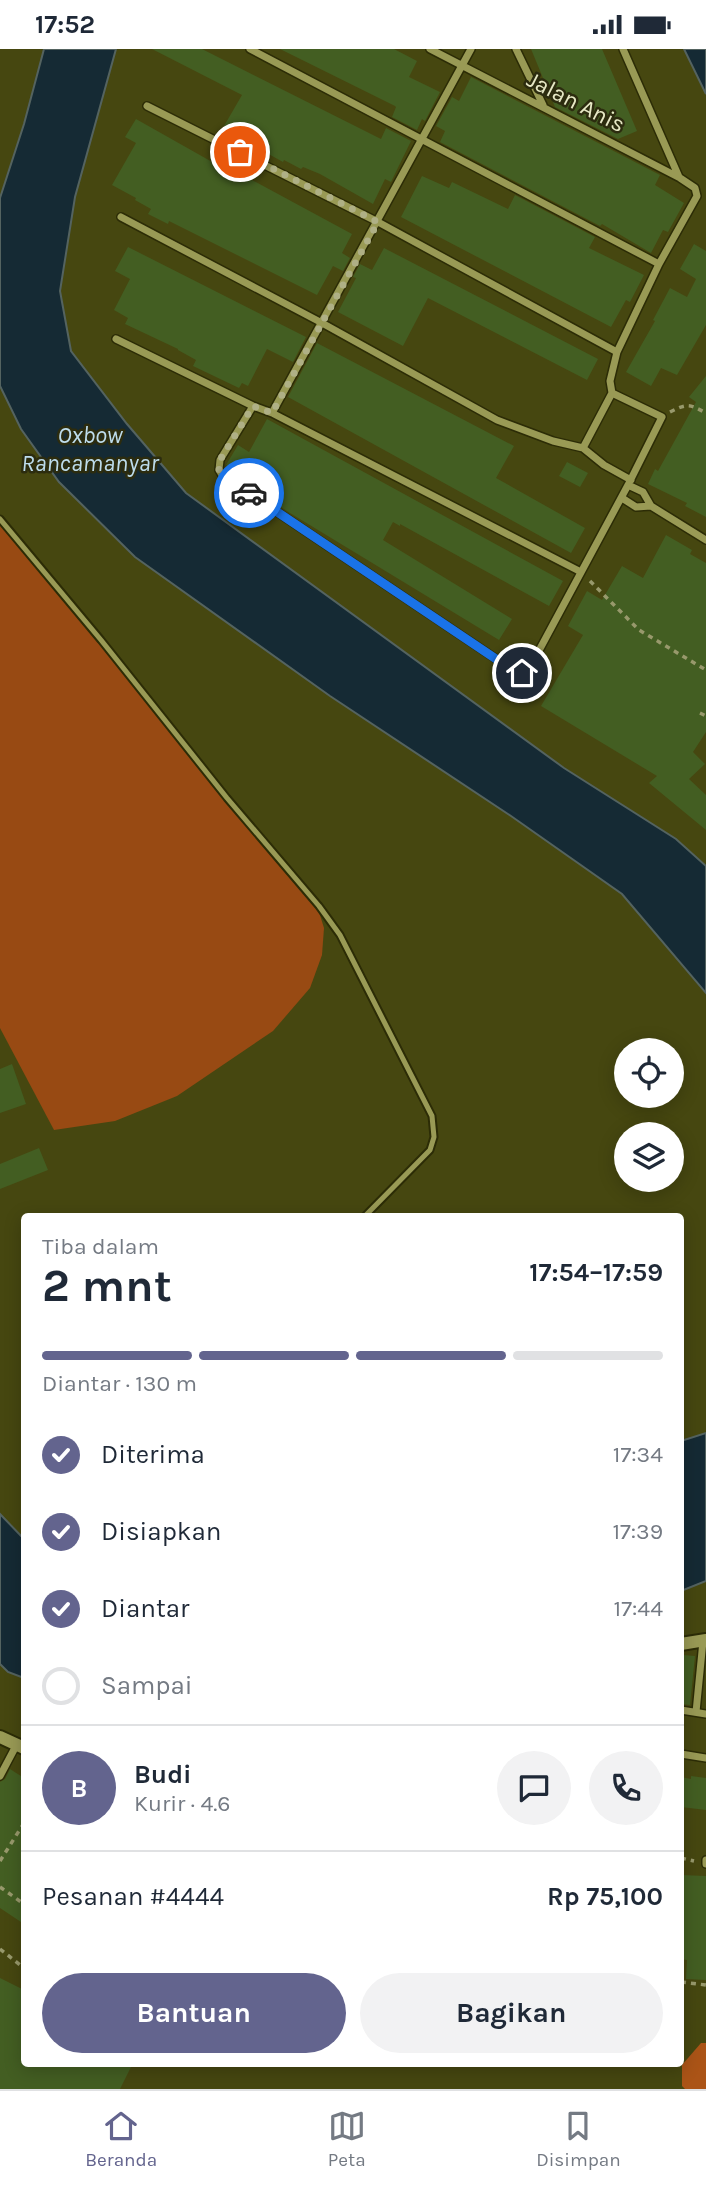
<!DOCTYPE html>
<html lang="id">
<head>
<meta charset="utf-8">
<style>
	body { margin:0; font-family:Karla,sans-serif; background:#f2f2f3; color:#1f2937; height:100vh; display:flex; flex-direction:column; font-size:26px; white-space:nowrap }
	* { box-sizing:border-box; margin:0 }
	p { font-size:23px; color:#747a83 }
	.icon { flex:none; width:38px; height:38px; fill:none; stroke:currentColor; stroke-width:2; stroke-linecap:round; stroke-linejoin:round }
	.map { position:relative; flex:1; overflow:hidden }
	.side { position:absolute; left:21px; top:1164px; width:663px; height:854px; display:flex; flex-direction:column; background:#fff; border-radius:7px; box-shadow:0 4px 18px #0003 }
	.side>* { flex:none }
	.controls { position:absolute; left:614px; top:989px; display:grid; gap:14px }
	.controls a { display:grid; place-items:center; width:70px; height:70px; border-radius:50%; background:#fff; box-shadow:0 4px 18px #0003; font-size:35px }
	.pin { position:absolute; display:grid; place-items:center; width:60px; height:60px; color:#fff; margin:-30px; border:4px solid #fff; border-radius:50%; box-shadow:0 2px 7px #0007 }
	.courier { position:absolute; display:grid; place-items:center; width:70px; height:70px; margin:-35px; border:5px solid #1a73e8; border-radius:50%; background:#fff; color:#222; box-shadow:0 2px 9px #0007 }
	.headline em { font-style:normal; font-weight:700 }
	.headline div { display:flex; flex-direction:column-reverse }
	.headline { display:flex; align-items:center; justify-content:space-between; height:119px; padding:0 21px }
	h1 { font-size:46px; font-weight:700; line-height:52px }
	.bar { display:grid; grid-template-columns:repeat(4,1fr); gap:10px 7px; align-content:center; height:84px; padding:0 21px }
	.bar i { height:9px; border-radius:5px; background:#e0e1e3 }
	.bar .current { background:#63648e }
	.bar p { grid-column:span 4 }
	.line { display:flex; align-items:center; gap:18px; padding:0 21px; border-top:2px solid #e0e1e3 }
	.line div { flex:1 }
	.round { display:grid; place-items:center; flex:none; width:74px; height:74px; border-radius:37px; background:#f2f2f3 }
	ol { padding:0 21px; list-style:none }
	li { display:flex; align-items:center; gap:21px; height:77px }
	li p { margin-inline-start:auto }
	li .icon { padding:7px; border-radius:50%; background:#63648e; color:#fff; stroke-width:4 }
	li:last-child { color:#747a83 }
	li i { width:38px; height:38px; border:4px solid #e0e1e3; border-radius:50% }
	.button { display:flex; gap:14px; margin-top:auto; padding:14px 21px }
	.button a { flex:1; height:80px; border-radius:42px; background:#63648e; color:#fff; font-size:28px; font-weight:700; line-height:80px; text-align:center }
	.button a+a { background:#f2f2f3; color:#1f2937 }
	.status { display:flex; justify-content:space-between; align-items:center; height:49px; padding:0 35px; background:#fff; direction:ltr }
	.status svg { height:19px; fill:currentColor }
	.tabs { display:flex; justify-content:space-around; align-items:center; height:98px; border-top:2px solid #e0e1e3; background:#fff; font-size:19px; color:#747a83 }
	.tabs a { display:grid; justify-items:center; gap:4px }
	.tabs .current { color:#63648e }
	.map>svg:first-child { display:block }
	.green { fill:#984a13 }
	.forest { fill:#ab5417 }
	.water { fill:#152a34; stroke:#546360; stroke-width:2 }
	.building { fill:#435e22 }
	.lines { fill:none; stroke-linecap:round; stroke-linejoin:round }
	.service-casing { stroke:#2c2c06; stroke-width:9 }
	.minor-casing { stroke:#2c2c06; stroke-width:10 }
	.tertiary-casing { stroke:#2c2c06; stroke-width:16 }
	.path { stroke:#98996c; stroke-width:3.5; stroke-dasharray:5 5; stroke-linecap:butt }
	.service { stroke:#999a55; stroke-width:5 }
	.minor { stroke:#999a55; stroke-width:7 }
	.tertiary { stroke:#999a55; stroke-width:12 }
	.done { stroke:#afb086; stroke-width:7; stroke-dasharray:0 12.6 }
	.route { stroke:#1a73e8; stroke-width:9 }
	.labels { text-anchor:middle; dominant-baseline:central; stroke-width:5; stroke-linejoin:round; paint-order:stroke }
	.street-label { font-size:23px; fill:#e7e9c6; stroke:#2c2c0f }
	.water-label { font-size:24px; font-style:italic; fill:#bddcec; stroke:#2c2c0f }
</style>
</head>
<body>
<div class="status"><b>17:52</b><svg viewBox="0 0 49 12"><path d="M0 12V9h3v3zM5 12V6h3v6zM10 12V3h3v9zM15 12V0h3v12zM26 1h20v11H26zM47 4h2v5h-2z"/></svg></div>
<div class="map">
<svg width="706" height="2040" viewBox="0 0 706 2040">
	<rect width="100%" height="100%" fill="#464710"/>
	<path class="green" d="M 0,474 L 319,863 L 324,879 L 322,906 L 310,939 L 273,982 L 177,1047 L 115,1072 L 54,1081 L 0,979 Z"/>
	<path class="forest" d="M 701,1994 L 706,1994 L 706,2040 L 685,2040 L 682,2037 L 682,2016 Z"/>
	<path class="water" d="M 44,0 L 116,0 L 75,148 L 60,242 L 71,302 L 127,375 L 186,444 L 564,719 L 676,790 L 706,817 L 706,944 L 622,845 L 511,767 L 330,647 L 135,508 L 59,433 L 21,380 L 0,337 L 0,149 L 24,75 Z
		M 684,0 L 706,0 L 706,45 Z
		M 706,1384 L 706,1532 L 681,1542 L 681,1392 Z
		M 0,1465 L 24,1490 L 24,1629 L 8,1623 L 0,1615 Z"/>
	<path class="building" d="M 152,0 L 202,0 L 381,90 L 386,79 L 411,92 L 391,133 L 385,130 L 373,155 L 320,125 L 303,118 L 301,120 L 284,111 L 283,113 L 263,102 L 261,105 L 245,96 L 248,91 L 224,77 L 242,46 Z
		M 280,0 L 394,0 L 417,12 L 409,28 L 440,43 L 425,72 L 422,70 L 417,81 L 392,68 L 396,58 L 395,57 Z
		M 531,0 L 602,0 L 637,82 L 618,90 L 555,58 Z
		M 471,28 L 660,126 L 655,136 L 684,154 L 668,183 L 663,181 L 651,204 L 602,175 L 600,177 L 440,93 L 445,82 L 436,77 L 452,48 L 459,52 Z
		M 136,70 L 237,127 L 239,124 L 352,185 L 342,204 L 350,209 L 343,222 L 333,217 L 317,246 L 169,172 L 168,175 L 148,165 L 151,160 L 135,151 L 136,149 L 112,136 L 136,94 L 125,88 Z
		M 422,127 L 449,139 L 452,133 L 508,160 L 515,146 L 595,188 L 589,199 L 644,226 L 630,253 L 626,251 L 611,278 L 401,168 Z
		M 694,195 L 706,202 L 706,276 L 677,326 L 661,319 L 651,337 L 626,323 L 655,272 L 653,271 L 670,239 L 687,248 L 696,230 L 680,220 Z
		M 128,198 L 306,288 L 293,313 L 267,300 L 248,337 L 242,334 L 239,339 L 193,317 L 196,311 L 178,301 L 178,300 L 125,275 L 128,269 L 114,261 L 130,230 L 115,222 Z
		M 384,199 L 598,310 L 587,331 L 428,249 L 403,297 L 338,263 L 356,229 L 353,228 L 360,215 L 372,221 Z
		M 317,294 L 514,397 L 496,429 L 585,479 L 571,504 L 288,348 Z
		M 706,327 L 706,468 L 685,457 L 687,454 L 648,435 L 655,420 L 658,422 L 696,353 L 689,348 Z
		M 267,370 L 563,532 L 549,557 L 400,475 L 400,477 L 393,473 L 383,491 L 512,570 L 499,591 L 290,464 L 273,453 L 276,447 L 226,416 L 238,396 L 249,403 Z
		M 567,413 L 588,424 L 580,438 L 559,427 Z
		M 666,486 L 692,501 L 690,505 L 706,514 L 706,683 L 693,703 L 705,715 L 689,730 L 706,746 L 706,781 L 649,734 L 657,727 L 541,657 L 583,586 L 568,577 L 587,542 L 602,551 L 622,517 L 643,529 Z
		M 12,1015 L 26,1055 L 0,1064 L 0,1020 Z
		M 39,1099 L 48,1121 L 0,1140 L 0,1115 Z
		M 683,1606 L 695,1607 L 690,1656 L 681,1655 Z
		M 10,1720 L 24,1729 L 24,1875 L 0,1859 L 0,1733 L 5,1730 Z
		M 691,1727 L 706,1729 L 706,1761 L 681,1758 L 681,1728 L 691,1730 Z
		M 681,1826 L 706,1827 L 706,1931 L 686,1930 L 687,1911 L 681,1910 Z
		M 0,1929 L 24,1941 L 24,2014 L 133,2014 L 120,2040 L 0,2040 Z"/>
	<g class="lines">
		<defs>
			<path id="service" d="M 0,470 L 101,591 L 227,749 L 319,857 L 340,886 L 432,1067 L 434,1088 L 430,1101 L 365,1167"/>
			<path id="minor" d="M 250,0 L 659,215
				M 516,0 L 543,56
				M 623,0 L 679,128
				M 147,57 L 378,173 L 617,303
				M 121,168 L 322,274 L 497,371 L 553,392 L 583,399 L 612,344 L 610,332 L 617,303 L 659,215 L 697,147 L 695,139 L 680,129 L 430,0
				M 116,290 L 253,357 L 272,364 L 581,523
				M 253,357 L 220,411 L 219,421 L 222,426 L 517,624 L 522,624 L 528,622 L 628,436 L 662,368 L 612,344
				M 272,364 L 471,0
				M 583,399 L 604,416 L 631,431
				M 628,436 L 643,443 L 651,457 L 706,491
				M 622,449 L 636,458 L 651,457
				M 681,1661 L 706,1665
				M 696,1663 L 703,1592
				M 681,1705 L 706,1709
				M 0,1727 L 17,1695
				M 706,1815 L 706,1811"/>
			<path id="tertiary" d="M 681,1595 L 706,1591
				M 0,1688 L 24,1699"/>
		</defs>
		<use href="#service" class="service-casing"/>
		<use href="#minor" class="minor-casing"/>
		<use href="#tertiary" class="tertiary-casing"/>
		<path class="path" d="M 670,363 C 688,354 689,355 706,364
			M 590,532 L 639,581 L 706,621
			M 700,664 L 706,667
			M 681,1809 L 694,1812
			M 0,1812 L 24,1774
			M 0,1838 L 24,1855
			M 0,1900 L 24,1919
			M 681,1933 L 706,1936"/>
		<use href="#service" class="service"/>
		<use href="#minor" class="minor"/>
		<use href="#tertiary" class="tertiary"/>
	</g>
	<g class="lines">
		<path class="done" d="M 240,103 L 378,173 L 272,364 L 253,357 L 220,411 L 219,421 L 222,426 L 249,444"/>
		<path class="route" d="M 249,444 L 517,624 L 522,624"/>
	</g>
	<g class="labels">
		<g class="street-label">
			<text transform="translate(576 53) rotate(27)">Jalan Anis</text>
		</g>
		<g class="water-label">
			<text x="90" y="386">Oxbow<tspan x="90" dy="28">Rancamanyar</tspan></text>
		</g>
	</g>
</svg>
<div class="controls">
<a><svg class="icon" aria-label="locate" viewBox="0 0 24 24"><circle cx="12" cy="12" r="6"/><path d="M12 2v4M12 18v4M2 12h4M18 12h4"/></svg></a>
<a><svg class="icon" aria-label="layers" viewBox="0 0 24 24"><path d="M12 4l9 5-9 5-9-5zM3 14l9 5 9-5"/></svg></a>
</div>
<div class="pin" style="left:240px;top:103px;background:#ea580c"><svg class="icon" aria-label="bag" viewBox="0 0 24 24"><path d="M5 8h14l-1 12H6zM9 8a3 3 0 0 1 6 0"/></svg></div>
<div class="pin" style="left:522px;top:624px;background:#1f2937"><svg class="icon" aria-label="home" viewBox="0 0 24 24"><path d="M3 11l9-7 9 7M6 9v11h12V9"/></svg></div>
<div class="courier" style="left:249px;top:444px"><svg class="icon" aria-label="car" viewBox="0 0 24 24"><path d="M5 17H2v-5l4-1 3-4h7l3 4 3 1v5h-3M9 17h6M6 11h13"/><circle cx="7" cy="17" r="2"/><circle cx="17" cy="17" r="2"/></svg></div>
<section class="side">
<div class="headline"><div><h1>2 mnt</h1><p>Tiba dalam</p></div><em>17:54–17:59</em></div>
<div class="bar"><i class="current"></i><i class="current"></i><i class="current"></i><i></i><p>Diantar · 130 m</p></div>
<ol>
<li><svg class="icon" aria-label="check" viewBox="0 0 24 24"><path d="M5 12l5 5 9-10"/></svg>Diterima<p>17:34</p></li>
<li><svg class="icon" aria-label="check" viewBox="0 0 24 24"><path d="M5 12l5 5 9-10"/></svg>Disiapkan<p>17:39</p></li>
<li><svg class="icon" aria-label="check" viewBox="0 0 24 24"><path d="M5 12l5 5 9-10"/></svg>Diantar<p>17:44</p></li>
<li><i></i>Sampai</li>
</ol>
<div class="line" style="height:126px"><b class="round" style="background:#63648e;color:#fff">B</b><div><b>Budi</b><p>Kurir · 4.6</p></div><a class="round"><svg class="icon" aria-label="chat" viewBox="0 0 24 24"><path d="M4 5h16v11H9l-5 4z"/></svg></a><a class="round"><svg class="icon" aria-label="phone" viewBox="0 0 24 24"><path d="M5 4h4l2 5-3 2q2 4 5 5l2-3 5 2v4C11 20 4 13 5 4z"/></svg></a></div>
<div class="line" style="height:91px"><div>Pesanan #4444</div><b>Rp 75,100</b></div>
<div class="button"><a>Bantuan</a><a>Bagikan</a></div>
</section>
</div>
<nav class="tabs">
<a class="current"><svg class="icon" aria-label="home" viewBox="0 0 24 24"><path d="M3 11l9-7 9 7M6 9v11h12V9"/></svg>Beranda</a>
<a><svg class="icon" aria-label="map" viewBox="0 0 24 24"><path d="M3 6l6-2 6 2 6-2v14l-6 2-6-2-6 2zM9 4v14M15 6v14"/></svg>Peta</a>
<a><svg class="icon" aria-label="saved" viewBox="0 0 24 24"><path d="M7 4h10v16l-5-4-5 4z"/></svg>Disimpan</a>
</nav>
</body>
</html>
